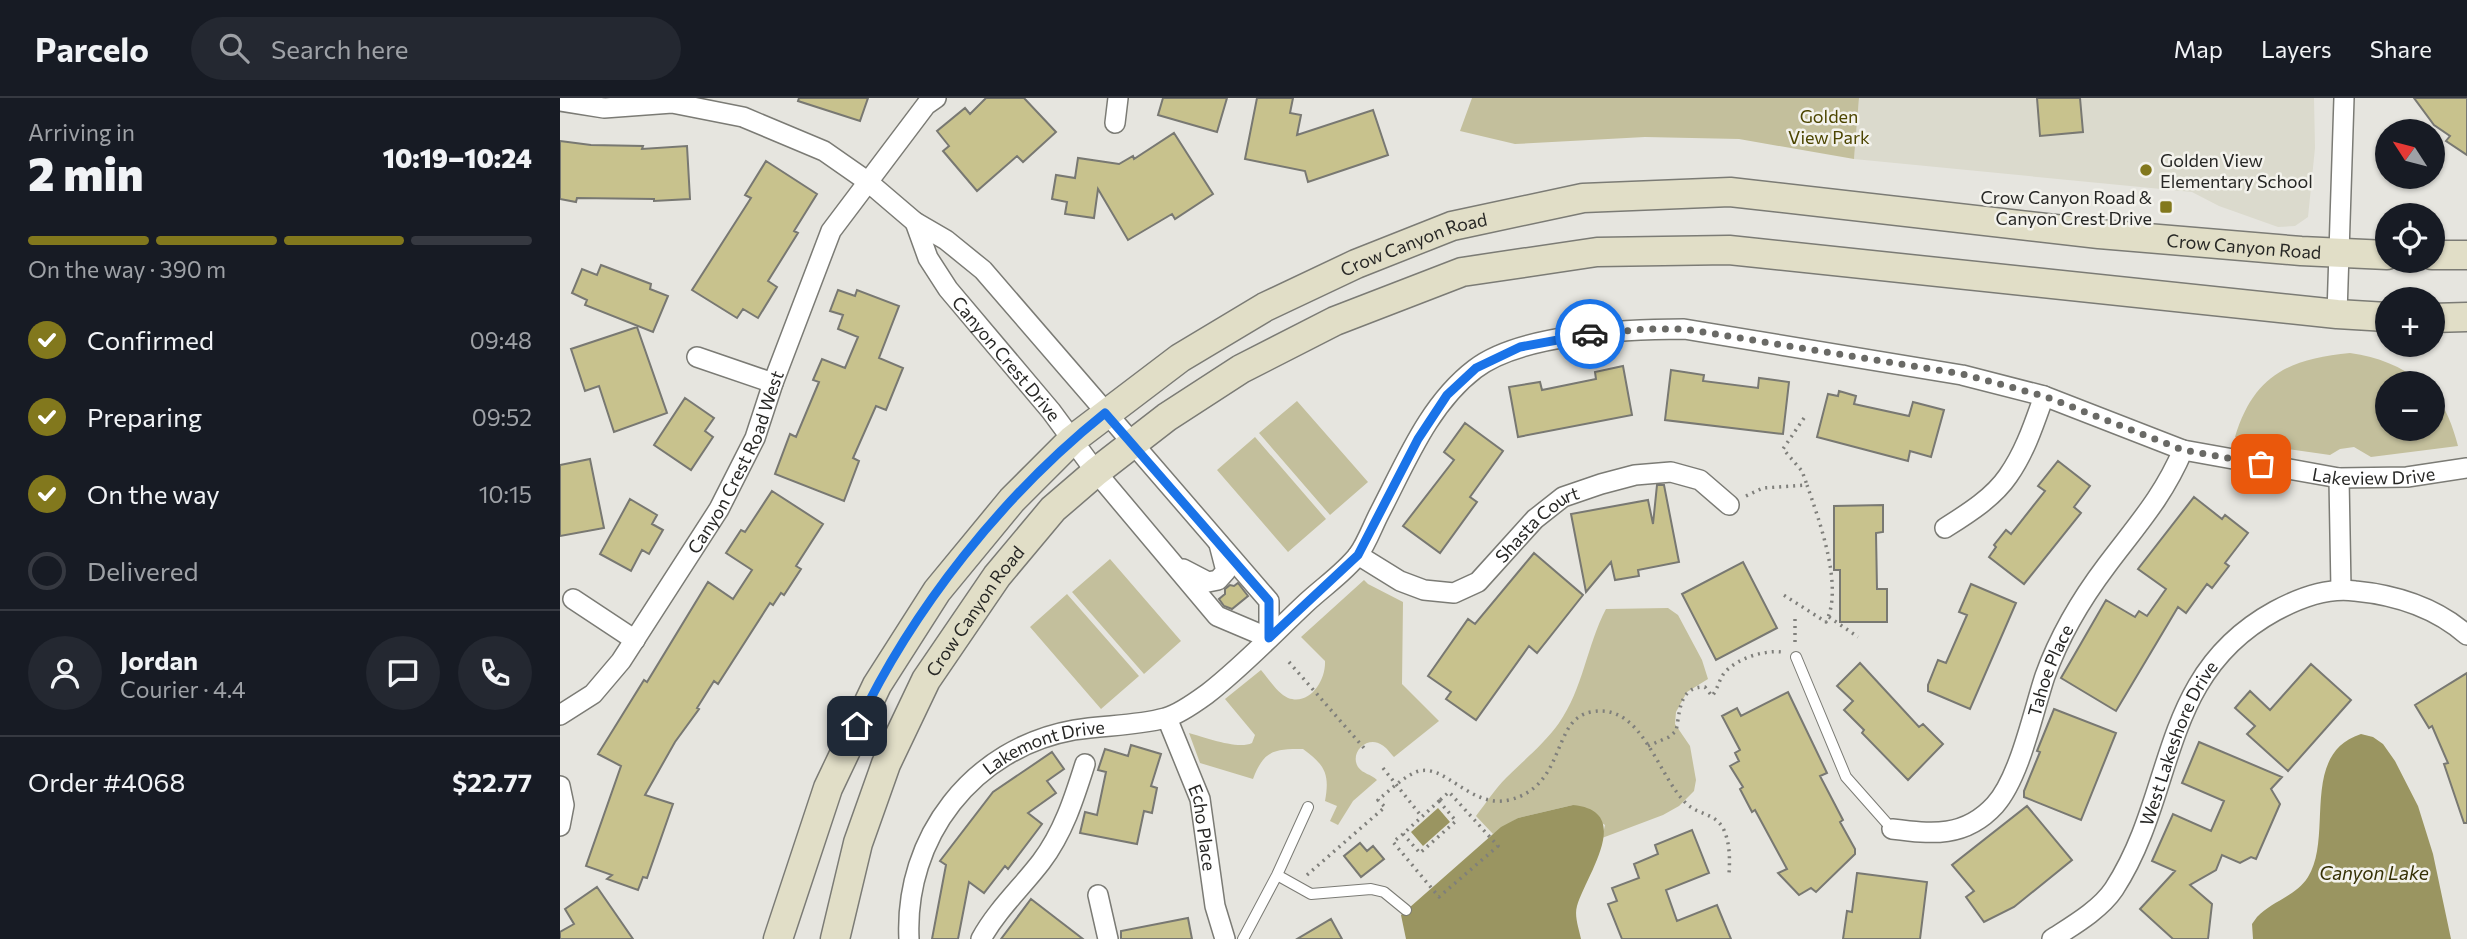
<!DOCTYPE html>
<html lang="en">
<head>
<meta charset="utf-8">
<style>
	body { margin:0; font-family:Commissioner,sans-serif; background:#242831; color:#f1f3f6; height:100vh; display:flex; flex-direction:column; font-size:26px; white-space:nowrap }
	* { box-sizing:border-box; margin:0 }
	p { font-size:23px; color:#9ea1a6 }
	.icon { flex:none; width:38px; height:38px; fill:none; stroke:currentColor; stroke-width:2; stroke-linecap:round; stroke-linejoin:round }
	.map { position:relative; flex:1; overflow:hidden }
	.sheet { display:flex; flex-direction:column; background:#171b24; width:560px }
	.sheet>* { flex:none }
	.needle { width:46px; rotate:306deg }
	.controls { position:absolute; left:1815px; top:21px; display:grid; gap:14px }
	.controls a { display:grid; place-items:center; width:70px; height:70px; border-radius:50%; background:#171b24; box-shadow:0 2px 5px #0004; font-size:35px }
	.pin { position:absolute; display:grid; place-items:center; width:60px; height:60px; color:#fff; margin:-30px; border-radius:14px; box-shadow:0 4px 10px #0006 }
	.courier { position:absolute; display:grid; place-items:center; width:70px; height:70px; margin:-35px; border:5px solid #1a73e8; border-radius:50%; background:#fff; color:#222; box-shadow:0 2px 9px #0007 }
	.summary em { font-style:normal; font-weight:800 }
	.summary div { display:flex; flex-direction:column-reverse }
	.summary { display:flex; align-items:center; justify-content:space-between; height:119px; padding:0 28px }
	h1 { font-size:46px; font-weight:800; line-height:52px }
	.bar { display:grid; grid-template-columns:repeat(4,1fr); gap:10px 7px; align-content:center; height:84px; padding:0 28px }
	.bar i { height:9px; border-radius:5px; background:#363941 }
	.bar .on { background:#82781d }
	.bar p { grid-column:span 4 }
	.line { display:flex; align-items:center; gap:18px; padding:0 28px; border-top:2px solid #363941 }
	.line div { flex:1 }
	.round { display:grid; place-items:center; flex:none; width:74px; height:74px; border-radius:37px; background:#242831 }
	ol { padding:0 28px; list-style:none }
	li { display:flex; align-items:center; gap:21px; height:77px }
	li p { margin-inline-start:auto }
	li .icon { padding:7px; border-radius:50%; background:#82781d; color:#fff; stroke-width:4 }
	li:last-child { color:#9ea1a6 }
	li i { width:38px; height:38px; border:4px solid #363941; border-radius:50% }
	header { display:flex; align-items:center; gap:42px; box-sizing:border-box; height:98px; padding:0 35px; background:#171b24; border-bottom:2px solid #363941 }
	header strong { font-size:33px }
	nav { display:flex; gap:38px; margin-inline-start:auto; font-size:24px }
	.search { width:490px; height:63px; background:#242831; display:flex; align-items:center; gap:18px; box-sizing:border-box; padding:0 24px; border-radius:38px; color:#9ea1a6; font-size:26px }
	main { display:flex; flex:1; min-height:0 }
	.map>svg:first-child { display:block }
	.built { fill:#dbdacd }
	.green { fill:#c3bf9c }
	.water { fill:#9a9561 }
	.building { fill:#c8c28d; stroke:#787872; stroke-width:2 }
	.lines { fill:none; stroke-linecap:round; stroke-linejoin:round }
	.service-casing { stroke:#7b7b75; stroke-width:12 }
	.minor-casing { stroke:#7b7b75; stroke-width:22 }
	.secondary-casing { stroke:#7b7b75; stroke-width:31 }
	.path { stroke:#7f7f7b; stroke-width:3.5; stroke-dasharray:2 5; stroke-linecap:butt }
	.service { stroke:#fff; stroke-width:10 }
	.minor { stroke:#fff; stroke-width:19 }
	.secondary { stroke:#e1dec7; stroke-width:28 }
	.done { stroke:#6a6a66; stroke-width:7; stroke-dasharray:0 12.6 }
	.route { stroke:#1a73e8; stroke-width:9 }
	.poi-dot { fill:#82781d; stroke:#f3f2ec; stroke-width:2.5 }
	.labels { text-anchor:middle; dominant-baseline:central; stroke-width:5; stroke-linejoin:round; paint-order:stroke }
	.park-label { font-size:18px; fill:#4c4500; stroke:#f3f2ec }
	.poi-label { font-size:18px; fill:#272725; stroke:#f3f2ec; text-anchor:start }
	.street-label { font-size:18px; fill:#272725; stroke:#f3f2ec }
	.water-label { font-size:19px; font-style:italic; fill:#353004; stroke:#f3f2ec }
</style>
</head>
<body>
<header>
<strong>Parcelo</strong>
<div class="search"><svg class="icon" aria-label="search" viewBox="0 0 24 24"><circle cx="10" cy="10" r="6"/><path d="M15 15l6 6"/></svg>Search here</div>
<nav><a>Map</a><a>Layers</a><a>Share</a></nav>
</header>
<main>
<section class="sheet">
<div class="summary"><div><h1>2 min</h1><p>Arriving in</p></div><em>10:19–10:24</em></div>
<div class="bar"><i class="on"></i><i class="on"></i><i class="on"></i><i></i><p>On the way · 390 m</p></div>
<ol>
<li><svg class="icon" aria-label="check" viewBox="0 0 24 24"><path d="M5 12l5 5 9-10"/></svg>Confirmed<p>09:48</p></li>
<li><svg class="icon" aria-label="check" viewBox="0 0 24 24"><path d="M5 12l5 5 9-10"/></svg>Preparing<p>09:52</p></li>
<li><svg class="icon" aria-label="check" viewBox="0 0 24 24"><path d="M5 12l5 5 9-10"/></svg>On the way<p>10:15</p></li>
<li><i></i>Delivered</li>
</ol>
<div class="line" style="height:126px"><a class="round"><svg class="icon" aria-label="person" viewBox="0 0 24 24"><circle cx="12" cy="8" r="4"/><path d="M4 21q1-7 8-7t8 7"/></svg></a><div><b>Jordan</b><p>Courier · 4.4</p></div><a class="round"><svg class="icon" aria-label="chat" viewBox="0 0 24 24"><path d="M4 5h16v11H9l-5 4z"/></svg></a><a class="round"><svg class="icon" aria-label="phone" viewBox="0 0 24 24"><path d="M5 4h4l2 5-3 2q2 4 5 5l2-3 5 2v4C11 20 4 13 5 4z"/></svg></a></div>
<div class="line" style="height:91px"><div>Order #4068</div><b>$22.77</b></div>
</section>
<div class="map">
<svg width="1907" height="841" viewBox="0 0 1907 841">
	<rect width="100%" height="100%" fill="#e6e5df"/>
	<path class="built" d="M 1299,0 L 1754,0 L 1755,50 L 1748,119 L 1735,128 L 1718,129 L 1659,108 L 1632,94 L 1294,61 Z"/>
	<path class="green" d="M 912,0 L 1299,0 L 1294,61 L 1179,41 L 1085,39 L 955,46 L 900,33 Z
		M 1790,255 C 1819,259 1840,268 1863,285 L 1827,285 L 1827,331 L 1872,331 L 1873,294 C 1886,309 1893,329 1898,348 L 1811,359 L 1794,349 L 1780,351 L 1770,357 L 1694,346 L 1675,339 C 1694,277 1729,261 1790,255 Z
		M 737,303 L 808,384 L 770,417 L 699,335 Z
		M 695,339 L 766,421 L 728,454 L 657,372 Z
		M 550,461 L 621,543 L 584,576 L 512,494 Z
		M 804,482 L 808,486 L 843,504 L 842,586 L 879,623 L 834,659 C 830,655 826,649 822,647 C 808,637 789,654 798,669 C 803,676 811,676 817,682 L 793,703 L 778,727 L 770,723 L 777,708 L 765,703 C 770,676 765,667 743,651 C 714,651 704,652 693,681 L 640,665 L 629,635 C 644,639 678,652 692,645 L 695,637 L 665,601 L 701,572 C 709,581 717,595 728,600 C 750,608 766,582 765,563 L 741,539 Z
		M 507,496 L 579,578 L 541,611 L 470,529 Z
		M 1108,510 L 1118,517 L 1142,562 L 1148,581 L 1127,594 L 1116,614 L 1115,626 L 1130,648 L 1136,682 L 1134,693 L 1119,708 L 1103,717 L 1042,740 L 1045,727 L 1013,707 L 958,720 L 933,736 L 916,718 C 926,705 935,691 946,680 C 964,662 984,646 999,625 C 1023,591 1027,547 1046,511 Z"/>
	<path class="water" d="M 1801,636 L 1813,639 L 1823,646 L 1835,663 L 1858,708 L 1873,756 L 1891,841 L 1693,841 L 1692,826 L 1697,819 C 1712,803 1736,798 1748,779 C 1774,738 1739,656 1801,636 Z
		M 1013,707 C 1075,713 1026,777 1017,808 C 1014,818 1019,831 1021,841 L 846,841 L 841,817 L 941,729 L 958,720 Z
		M 878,710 L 890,724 L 863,748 L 851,734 Z"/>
	<path class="building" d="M 239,0 L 308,0 L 300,23 L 238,3 Z
		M 426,0 L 464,0 L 496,34 L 463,64 L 457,58 L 417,93 L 383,53 L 389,48 L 377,33 L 405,10 L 410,16 Z
		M 603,0 L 667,0 L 657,34 L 598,17 Z
		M 697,0 L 733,0 L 730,15 L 741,17 L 737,37 L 813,12 L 828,57 L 748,84 L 745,73 L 685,61 Z
		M 1477,0 L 1520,0 L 1523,34 L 1480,38 Z
		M 1854,0 L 1907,0 L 1907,57 L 1886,43 L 1890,38 L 1874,27 Z
		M 614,35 L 653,96 L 615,121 L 612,116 L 568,142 L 538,91 L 534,120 L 505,116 L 507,104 L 492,101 L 496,77 L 515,80 L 518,60 L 559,66 L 573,58 L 574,61 Z
		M 0,43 L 31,47 L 83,48 L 82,51 L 127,48 L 130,101 L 94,103 L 94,101 L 17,100 L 16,104 L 0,101 Z
		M 206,63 L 257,96 L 234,133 L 238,135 L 208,183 L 217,189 L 198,220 L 183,211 L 177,220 L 132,192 L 191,100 L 185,97 Z
		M 41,167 L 91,186 L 90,191 L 108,198 L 93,234 L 25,207 L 27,202 L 12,195 L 22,171 L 37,177 Z
		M 278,192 L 295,198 L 297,192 L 339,208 L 319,260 L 343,270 L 326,312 L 316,308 L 293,360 L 299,363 L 284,403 L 215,376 L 230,336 L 236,339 L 259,284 L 253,282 L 262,261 L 285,270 L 298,239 L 278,231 L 283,217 L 270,213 Z
		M 77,229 L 107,315 L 54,334 L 39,288 L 25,293 L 11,251 Z
		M 1063,268 L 1072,317 L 958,339 L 949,289 L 980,284 L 982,292 L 1036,281 L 1035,274 Z
		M 1111,272 L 1144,277 L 1143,283 L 1198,290 L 1199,280 L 1229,284 L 1223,336 L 1105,322 Z
		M 1279,293 L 1296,298 L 1294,306 L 1349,318 L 1353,304 L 1384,312 L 1371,359 L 1350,353 L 1348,363 L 1257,339 L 1268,296 L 1278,298 Z
		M 125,300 L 154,320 L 145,333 L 153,339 L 131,372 L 94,347 Z
		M 905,325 L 943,353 L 910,399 L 917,404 L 880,455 L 843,428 L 894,362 L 884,354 Z
		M 30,361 L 44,430 L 0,438 L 0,367 Z
		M 1498,363 L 1530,388 L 1514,409 L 1521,415 L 1464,486 L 1429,459 L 1436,449 L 1434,447 L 1446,432 L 1451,436 L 1485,393 L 1478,388 Z
		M 1097,387 L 1104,387 L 1119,464 L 1078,472 L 1079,478 L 1055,482 L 1051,464 L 1026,494 L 1011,416 L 1088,402 L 1093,426 Z
		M 212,393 L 263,426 L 236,468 L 241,471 L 224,497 L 221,495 L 213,507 L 210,505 L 158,586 L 154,583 L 137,610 L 139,611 L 115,644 L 85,697 L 113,706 L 87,780 L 83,779 L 78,792 L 47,781 L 52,777 L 26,768 L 61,668 L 38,656 L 84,582 L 87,584 L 148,484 L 173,501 L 192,472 L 166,455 L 181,432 L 185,434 Z
		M 1634,399 L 1662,421 L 1665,417 L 1688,435 L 1665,465 L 1669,468 L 1652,490 L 1647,486 L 1626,515 L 1618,509 L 1556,613 L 1501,580 L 1546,502 L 1575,519 L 1579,513 L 1587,518 L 1606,491 L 1578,471 Z
		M 70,401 L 97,417 L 92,426 L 103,432 L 89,456 L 82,452 L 71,473 L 40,456 Z
		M 1323,407 L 1323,434 L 1316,435 L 1317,491 L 1327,491 L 1327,524 L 1280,524 L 1280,472 L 1274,472 L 1274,408 Z
		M 974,455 L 1023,497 L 977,555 L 969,548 L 916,622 L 886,601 L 891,594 L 868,578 L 908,521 L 915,526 Z
		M 1183,464 L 1217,530 L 1156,562 L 1122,496 Z
		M 678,485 L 688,498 L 672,511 L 664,508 L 659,501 L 665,496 L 665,491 L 670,487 L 674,488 Z
		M 1411,486 L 1456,505 L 1410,611 L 1368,593 L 1368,587 L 1378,562 L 1386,565 L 1407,517 L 1399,514 Z
		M 1300,565 L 1359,629 L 1363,626 L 1383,646 L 1348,682 L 1302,635 L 1304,632 L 1284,612 L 1293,603 L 1277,588 Z
		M 1751,566 L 1791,602 L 1728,673 L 1687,636 L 1695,628 L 1675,610 L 1690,593 L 1710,612 Z
		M 1907,575 L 1907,725 L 1904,725 L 1884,666 L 1888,665 L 1872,628 L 1869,630 L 1855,607 Z
		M 1228,594 L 1267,675 L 1260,678 L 1283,722 L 1280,724 L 1295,751 L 1295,756 L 1256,794 L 1251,790 L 1239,797 L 1218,775 L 1227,771 L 1195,712 L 1192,714 L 1180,691 L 1183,689 L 1170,668 L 1179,663 L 1175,655 L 1180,652 L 1162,618 L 1177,610 L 1181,618 Z
		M 1494,611 L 1556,635 L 1521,722 L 1464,699 L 1464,693 L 1480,654 L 1477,653 Z
		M 1639,644 L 1722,679 L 1711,691 L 1720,706 L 1696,761 L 1691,759 L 1680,765 L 1662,757 L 1656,772 L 1630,787 L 1652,806 L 1648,841 L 1613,841 L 1580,811 L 1615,773 L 1592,763 L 1613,716 L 1651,733 L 1664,703 L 1622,685 Z
		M 571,647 L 601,656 L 591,688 L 597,690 L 592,715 L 584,713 L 577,746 L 520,735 L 525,714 L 537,717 L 546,674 L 538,672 L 545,651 L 568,658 Z
		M 492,654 L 504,671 L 487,683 L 496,695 L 468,715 L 482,726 L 448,771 L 445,768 L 424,795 L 409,784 L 398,841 L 372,841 L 386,767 L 380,763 L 433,694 Z
		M 1467,708 L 1512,762 L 1454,809 L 1424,824 L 1406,799 L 1414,793 L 1392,767 Z
		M 1132,732 L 1149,775 L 1106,792 L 1117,823 L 1157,807 L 1171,841 L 1062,841 L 1048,806 L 1057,803 L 1052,790 L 1079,780 L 1074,766 L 1098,756 L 1095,747 Z
		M 800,745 L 807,753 L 813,748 L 824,761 L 801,779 L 784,758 Z
		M 1297,775 L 1367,784 L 1360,841 L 1283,841 L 1287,813 L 1292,814 Z
		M 37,789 L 73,841 L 0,841 L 0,834 L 14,826 L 5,811 Z
		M 471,801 L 523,841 L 441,841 Z
		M 628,820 L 632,841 L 561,841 L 561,833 Z
		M 771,821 L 782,841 L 737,841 Z"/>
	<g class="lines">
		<defs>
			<path id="service" d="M 1236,559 L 1286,679 L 1332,731
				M 717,777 L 751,796 L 811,791 L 824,794 L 846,812
				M 683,841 L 717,777 L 748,709"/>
			<g id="minor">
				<path d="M 0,3 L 44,10 L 112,5 L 183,19 L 264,53 L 307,83 L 355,124 L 386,142 L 423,172 L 709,503 L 709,540"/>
				<path d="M 555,25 L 558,0"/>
				<path id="s1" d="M 355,124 L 368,160 L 388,191 L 491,313 L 536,374 L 657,518 L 709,540"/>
				<path d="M 1777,216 L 1784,0"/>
				<path d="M 137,259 L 213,285"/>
				<path d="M 1779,380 L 1781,491"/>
				<path d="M 1385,430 C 1407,416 1433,400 1448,378 C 1465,354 1474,326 1484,298"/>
				<path id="s2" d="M 798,457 L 840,483 L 864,492 L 894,495 L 918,484 L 975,421 L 1003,399 L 1041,386 L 1075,377 L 1111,374 L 1140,382 L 1169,407"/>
				<path d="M 623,471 L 648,484 L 658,482 L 666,473 L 659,446"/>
				<path d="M 13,501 L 75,542"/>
				<path id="s3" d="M 0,617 L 33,596 L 61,563 L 159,411 L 195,340 L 213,285 L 271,133 L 366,7 L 376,0"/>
				<path id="s4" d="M 607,620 L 640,701 L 655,808 L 665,841"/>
				<path d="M 0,688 L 4,707 L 0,728"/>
				<path id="s5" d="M 1332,731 C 1372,736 1405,740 1435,707 C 1460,679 1473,614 1485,578 C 1499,539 1522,500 1547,467 C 1577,427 1603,399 1623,352"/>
				<path d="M 538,797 L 548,841"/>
				<path id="s6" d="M 349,841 C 344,739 413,650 514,632 C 544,627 576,628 605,620 C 618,617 636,604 647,596 C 682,569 714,535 746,505 C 763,489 784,475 798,457 C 807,445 813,427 820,414 C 846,364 869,306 915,271 C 960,236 1067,231 1124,231 L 1402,277 L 1484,298 L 1623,352 L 1779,380 L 1847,379 L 1907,370"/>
				<path d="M 421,841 C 437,812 461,790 481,764 C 503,735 514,701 525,666"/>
				<path id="s7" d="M 1492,841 C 1512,828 1540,812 1554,791 C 1617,694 1598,577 1715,513 C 1739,500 1767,489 1795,493 C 1837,497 1875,509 1907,537"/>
			</g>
			<g id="secondary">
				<path d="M 1872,157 L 1907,157"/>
				<path d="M 1872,220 L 1907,219"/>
				<path id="s8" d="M 218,841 L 268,690 L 317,587 L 377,493 L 452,402 L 512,342 L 620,260 L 705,209 L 796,166 L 892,128 L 1023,100 L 1170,94 L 1539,136 L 1741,153 L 1827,157"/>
				<path id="s9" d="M 275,841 L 298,745 L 326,666 L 366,582 L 437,478 L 493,411 L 536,374 L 607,319 L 681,271 L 775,223 L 902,174 L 1037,154 L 1169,152 L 1777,216 L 1827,219"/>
			</g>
		</defs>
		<use href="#service" class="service-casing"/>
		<use href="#minor" class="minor-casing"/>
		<use href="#secondary" class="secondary-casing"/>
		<path class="path" d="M 1244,320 L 1223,351 L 1242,373 L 1247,387
			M 1186,398 L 1203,390 L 1247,387 C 1259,422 1284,489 1266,524 L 1222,496
			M 1269,519 L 1298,539
			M 1235,521 L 1235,544
			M 729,564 L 804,650
			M 1088,648 L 1109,639 L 1116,633 C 1120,616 1118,588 1145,589 L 1152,598 C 1158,591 1159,581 1165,574 C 1178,560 1204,552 1222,554
			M 823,670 L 862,719
			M 879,703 L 896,723 L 860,755 L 843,736 Z
			M 843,736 L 833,744 L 879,799 L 938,748 L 889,694 L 879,703
			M 747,777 L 825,709 L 818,702 C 830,692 842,680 856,674 C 884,663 910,711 949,702 C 1007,688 991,621 1031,614 C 1083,603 1098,681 1128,707 C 1140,717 1154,715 1163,730 C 1170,744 1170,761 1169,776"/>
		<use href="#service" class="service"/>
		<use href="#minor" class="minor"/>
		<use href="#secondary" class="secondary"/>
	</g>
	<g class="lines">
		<path class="done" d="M 1030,236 L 1087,231 L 1124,231 L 1402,276 L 1484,298 L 1623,352 L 1701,366"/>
		<path class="route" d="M 297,628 C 353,510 443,397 545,315 L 709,503 L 709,540 L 798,457 L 858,341 L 887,297 L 916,270 L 960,249 L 1030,236"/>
	</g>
	<g class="poi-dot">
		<circle cx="1586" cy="72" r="7"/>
		<rect x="1599" y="102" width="14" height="14" rx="3.5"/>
	</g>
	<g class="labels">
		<g class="park-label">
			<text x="1269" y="18">Golden<tspan x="1269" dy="21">View Park</tspan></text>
		</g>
		<g class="poi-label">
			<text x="1600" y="62">Golden View<tspan x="1600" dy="21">Elementary School</tspan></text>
			<text x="1592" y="99" text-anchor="end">Crow Canyon Road &amp;<tspan x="1592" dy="21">Canyon Crest Drive</tspan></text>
		</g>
		<g class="street-label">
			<text stroke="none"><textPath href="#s8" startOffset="984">Crow Canyon Road</textPath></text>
			<text stroke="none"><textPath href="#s8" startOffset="1824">Crow Canyon Road</textPath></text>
			<text stroke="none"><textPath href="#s1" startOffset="166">Canyon Crest Drive</textPath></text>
			<text stroke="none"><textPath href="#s3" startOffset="313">Canyon Crest Road West</textPath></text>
			<text stroke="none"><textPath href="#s6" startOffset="1783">Lakeview Drive</textPath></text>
			<text stroke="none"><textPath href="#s2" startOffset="215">Shasta Court</textPath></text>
			<text stroke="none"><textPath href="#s9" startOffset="360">Crow Canyon Road</textPath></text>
			<text stroke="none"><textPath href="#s5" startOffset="257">Tahoe Place</textPath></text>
			<text stroke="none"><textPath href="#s7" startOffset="240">West Lakeshore Drive</textPath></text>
			<text stroke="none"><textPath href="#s6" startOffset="257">Lakemont Drive</textPath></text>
			<text stroke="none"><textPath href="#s4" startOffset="116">Echo Place</textPath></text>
		</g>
		<g class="water-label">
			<text x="1814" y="774">Canyon Lake</text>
		</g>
	</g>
</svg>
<div class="controls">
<a><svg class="needle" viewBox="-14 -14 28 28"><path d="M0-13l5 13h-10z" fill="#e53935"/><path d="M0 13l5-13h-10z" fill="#9ea1a6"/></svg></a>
<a><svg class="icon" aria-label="locate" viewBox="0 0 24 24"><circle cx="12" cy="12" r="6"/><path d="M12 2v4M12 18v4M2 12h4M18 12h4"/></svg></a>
<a>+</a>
<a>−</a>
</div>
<div class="pin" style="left:1701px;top:366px;background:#ea580c"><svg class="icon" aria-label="bag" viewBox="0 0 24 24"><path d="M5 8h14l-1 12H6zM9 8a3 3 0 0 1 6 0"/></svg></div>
<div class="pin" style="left:297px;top:628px;background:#1f2937"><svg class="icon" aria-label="home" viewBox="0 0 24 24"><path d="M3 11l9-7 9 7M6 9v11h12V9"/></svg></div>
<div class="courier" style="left:1030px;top:236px"><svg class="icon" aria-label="car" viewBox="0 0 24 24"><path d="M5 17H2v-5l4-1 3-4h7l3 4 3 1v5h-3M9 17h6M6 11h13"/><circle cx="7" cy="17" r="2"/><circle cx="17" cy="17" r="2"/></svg></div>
</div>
</main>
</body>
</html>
